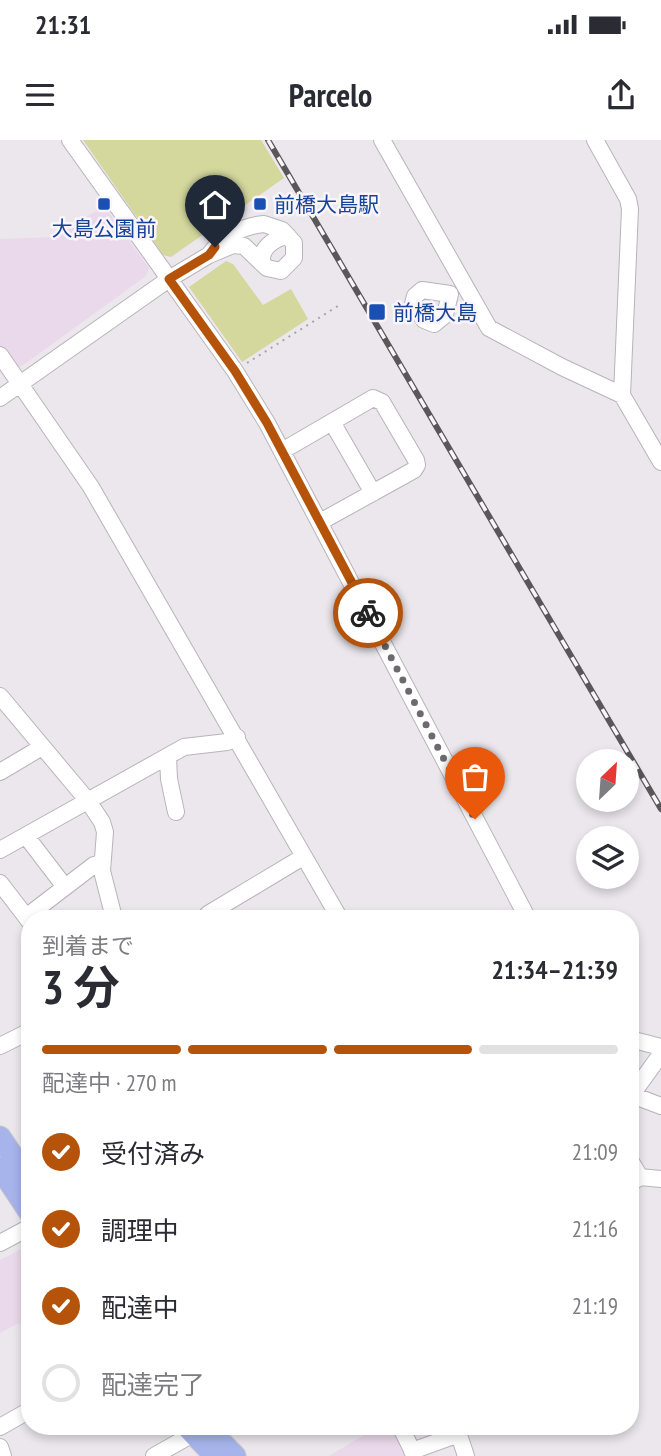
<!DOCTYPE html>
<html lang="ja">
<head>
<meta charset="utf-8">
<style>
	body { margin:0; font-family:"PT Sans Narrow","Noto Sans JP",sans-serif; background:#f2f2f3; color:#2b2b33; height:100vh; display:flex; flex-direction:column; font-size:26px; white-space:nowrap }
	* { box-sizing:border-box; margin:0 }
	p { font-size:23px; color:#7c7c81 }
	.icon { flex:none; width:38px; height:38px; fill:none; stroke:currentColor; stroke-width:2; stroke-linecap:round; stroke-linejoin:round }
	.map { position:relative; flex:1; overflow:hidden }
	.sheet { position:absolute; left:21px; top:770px; width:618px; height:525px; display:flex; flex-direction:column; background:#fff; border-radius:28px; box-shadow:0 4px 10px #0003 }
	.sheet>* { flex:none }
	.needle { width:46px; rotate:25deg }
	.controls { position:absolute; left:576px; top:609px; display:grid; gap:14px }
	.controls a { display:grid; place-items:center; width:63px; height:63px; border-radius:50%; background:#fff; box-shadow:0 4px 10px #0003; font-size:35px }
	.pin { position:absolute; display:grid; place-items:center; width:60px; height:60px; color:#fff; margin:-72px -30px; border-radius:50% 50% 50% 0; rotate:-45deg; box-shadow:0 0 7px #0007 }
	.pin .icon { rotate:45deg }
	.courier { position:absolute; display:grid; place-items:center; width:70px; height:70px; margin:-35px; border:5px solid #b45309; border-radius:50%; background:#fff; color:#222; box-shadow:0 2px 9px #0007 }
	.summary em { font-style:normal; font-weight:700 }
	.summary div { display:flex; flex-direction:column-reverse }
	.summary { display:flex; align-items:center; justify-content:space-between; height:119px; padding:0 21px }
	h1 { font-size:46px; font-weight:700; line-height:52px }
	.bar { display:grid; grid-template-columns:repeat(4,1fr); gap:10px 7px; align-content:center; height:84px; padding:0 21px }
	.bar i { height:9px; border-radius:5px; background:#e1e1e2 }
	.bar .on { background:#b45309 }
	.bar p { grid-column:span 4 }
	ol { padding:0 21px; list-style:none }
	li { display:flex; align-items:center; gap:21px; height:77px }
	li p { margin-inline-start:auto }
	li .icon { padding:7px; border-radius:50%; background:#b45309; color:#fff; stroke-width:4 }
	li:last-child { color:#7c7c81 }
	li i { width:38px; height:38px; border:4px solid #e1e1e2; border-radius:50% }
	.status { display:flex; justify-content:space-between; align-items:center; height:49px; padding:0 35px; background:#fff; direction:ltr }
	.status svg { height:19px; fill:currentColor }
	header { display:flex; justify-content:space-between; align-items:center; height:91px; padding:0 21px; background:#fff; font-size:32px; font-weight:700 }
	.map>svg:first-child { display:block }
	.commercial { fill:#ead9ea }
	.green { fill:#d4d89d }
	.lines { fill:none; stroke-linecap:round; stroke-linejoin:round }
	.minor-casing { stroke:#b8b4b9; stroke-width:18 }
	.major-casing { stroke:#c7c7c7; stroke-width:23 }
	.path { stroke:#a8a5aa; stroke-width:2; stroke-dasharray:2 5; stroke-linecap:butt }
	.minor { stroke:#fff; stroke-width:16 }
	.major { stroke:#a7b4eb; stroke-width:21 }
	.rail-casing { stroke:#5a575a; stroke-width:6 }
	.rail { stroke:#f9f5fa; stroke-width:3.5; stroke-dasharray:10; stroke-linecap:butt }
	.done { stroke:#6d6a6e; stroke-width:7; stroke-dasharray:0 12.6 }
	.route { stroke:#b45309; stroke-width:9 }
	.transit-dot { fill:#1a4fb4; stroke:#f9f5fa; stroke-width:2.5 }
	.labels { text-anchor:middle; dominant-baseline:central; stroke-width:5; stroke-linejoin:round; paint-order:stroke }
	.transit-label { font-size:21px; fill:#164399; stroke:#f9f5fa; text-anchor:start }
</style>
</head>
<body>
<div class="status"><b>21:31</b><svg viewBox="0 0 49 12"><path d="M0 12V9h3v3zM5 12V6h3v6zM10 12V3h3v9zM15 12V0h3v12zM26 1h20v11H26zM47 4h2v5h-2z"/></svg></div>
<header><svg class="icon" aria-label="menu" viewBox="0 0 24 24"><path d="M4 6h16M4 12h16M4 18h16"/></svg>Parcelo<svg class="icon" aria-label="share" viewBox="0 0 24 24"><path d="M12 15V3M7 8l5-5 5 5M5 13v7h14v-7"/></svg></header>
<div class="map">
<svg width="661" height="1316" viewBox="0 0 661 1316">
	<rect width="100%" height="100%" fill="#ebe7ed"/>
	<path class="commercial" d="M 104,66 L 149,128 L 146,136 L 19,228 L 14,227 L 0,206 L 0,99 L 54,97 Z
		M 22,1109 L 30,1111 L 30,1191 L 27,1192 L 19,1183 L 0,1193 L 0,1120 Z
		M 379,1286 L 393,1286 L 407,1316 L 329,1316 Z"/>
	<path class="green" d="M 83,0 L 261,0 L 284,38 L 171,117 L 163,115 Z
		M 226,121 L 233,124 L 263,165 L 291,149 L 308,179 L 242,222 L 189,147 Z"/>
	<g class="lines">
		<defs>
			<path id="minor" d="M 70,0 L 235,231 L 267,283 L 528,779
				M 382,0 L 489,188 L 562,227 L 622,255
				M 595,0 L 628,59 L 630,69 L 622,255 L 661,322
				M 264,84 L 282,90 L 294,103 L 294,118 L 281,131 L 267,128 L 244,106 L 233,105 L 209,115 C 222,97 242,86 264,84 Z
				M 262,123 C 260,108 274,98 288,96
				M 422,150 L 450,154 L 445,175 L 434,184 L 424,180 L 413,164 L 415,156 Z
				M 0,215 L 91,347 L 340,779
				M 0,258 L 169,139 L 209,115
				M 332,282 L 373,353
				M 282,311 L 373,258 L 382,262 L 416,320 L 417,325 L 414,330 L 320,382
				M 0,556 L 88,661 L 102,682 L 105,692 L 102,731 L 113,774 L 117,779
				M 168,617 L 169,639 L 176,672
				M 0,632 L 42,607
				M 26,696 L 65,747
				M 0,710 L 184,607 L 227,602 L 237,597
				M 0,743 L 30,782
				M 26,777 L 94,725 L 102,723
				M 207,779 L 208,774 L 303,717
				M 630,899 L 661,907
				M 0,906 L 30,891
				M 632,955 L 661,966
				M 630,957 L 661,914
				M 630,1020 L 640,1037
				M 630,1044 L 640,1037 L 661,1039
				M 0,1103 L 30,1087
				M 400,1286 L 415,1316
				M 456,1286 L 466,1316
				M 0,1287 L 30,1270
				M 0,1307 L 3,1316
				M 412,1311 L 459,1294
				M 154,1316 L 193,1294"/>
			<path id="major" d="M 0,997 L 30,1041
				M 0,1028 L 30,1073
				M 186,1286 L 215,1316
				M 209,1290 L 235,1316"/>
		</defs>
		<use href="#minor" class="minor-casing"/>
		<use href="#major" class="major-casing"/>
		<path class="path" d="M 247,223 L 338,166"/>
		<use href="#minor" class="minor"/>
		<use href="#major" class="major"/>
		<defs>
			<path id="rail" d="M 268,0 L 661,669"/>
		</defs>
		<use href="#rail" class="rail-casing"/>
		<use href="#rail" class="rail"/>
	</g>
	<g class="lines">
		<path class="done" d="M 368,473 L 475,679"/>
		<path class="route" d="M 215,107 L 209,115 L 169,139 L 235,231 L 267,283 L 368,473"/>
	</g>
	<g class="transit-dot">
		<rect x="97" y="57" width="14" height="14" rx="3.5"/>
		<rect x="253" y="57" width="14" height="14" rx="3.5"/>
		<rect x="368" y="163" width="18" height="18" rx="3.5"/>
	</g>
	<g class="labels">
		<g class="transit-label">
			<text x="274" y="64">前橋大島駅</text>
			<text x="104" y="88" text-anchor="middle">大島公園前</text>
			<text x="393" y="172">前橋大島</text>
		</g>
	</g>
</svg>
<div class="controls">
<a><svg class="needle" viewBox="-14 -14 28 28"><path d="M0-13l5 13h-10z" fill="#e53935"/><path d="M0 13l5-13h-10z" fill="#7c7c81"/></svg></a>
<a><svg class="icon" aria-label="layers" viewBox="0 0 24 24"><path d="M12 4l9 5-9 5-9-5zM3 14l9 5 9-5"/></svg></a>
</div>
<div class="pin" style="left:475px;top:679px;background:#ea580c"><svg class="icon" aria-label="bag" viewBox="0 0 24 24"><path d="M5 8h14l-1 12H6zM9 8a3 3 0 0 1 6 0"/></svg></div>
<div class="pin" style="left:215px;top:107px;background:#1f2937"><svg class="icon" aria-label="home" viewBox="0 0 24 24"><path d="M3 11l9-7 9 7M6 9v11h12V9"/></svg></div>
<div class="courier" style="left:368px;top:473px"><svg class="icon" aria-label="bike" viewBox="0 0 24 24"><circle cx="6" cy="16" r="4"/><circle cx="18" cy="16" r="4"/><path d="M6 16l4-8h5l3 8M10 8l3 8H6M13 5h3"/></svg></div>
<section class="sheet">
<div class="summary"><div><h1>3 分</h1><p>到着まで</p></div><em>21:34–21:39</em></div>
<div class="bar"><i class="on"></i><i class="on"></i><i class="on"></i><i></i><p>配達中 · 270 m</p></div>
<ol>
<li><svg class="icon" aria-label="check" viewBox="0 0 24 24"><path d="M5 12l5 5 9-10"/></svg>受付済み<p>21:09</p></li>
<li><svg class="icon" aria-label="check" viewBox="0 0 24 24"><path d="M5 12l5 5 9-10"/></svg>調理中<p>21:16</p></li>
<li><svg class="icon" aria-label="check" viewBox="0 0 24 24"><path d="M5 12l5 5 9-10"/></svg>配達中<p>21:19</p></li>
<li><i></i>配達完了</li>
</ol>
</section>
</div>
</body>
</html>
